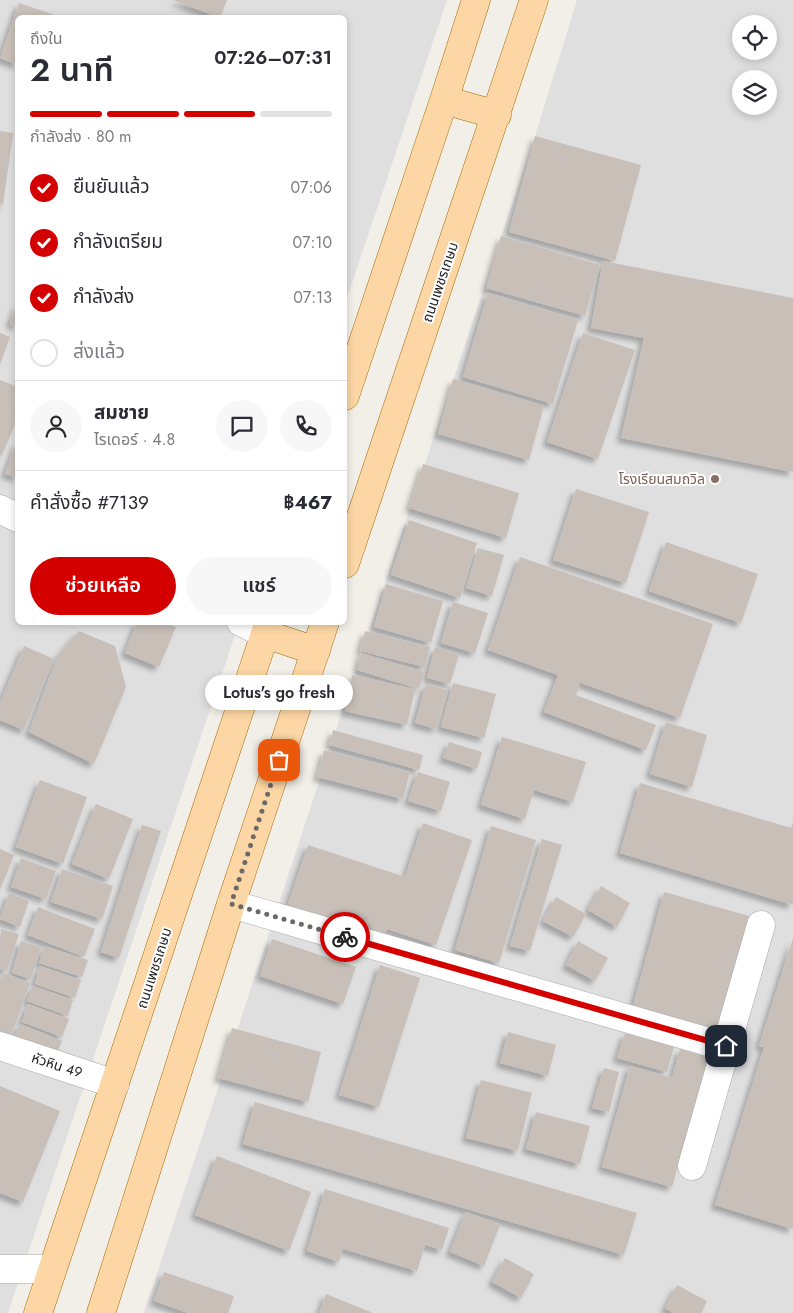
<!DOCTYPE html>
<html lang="th">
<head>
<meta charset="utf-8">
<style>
	body { margin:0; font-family:Jost,"Noto Sans Thai",sans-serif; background:#f7f7f7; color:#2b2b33; height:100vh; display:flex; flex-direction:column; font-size:19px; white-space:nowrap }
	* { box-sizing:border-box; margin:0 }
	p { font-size:16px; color:#7c7c81 }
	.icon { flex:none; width:28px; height:28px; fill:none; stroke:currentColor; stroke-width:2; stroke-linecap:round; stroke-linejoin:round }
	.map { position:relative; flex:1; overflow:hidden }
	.side { position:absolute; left:15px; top:15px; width:332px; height:610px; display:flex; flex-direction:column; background:#fff; border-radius:8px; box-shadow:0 2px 8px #0003 }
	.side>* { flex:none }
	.fabs { position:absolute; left:732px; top:15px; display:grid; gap:10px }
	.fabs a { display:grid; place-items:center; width:45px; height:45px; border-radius:50%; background:#fff; box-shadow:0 2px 8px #0003; font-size:25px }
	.pin { position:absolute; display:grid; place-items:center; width:42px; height:42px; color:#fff; margin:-21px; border-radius:10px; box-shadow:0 2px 8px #0006 }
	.courier { position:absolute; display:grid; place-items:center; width:50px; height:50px; margin:-25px; border:4px solid #d40000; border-radius:50%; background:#fff; color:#222; box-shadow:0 1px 6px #0007 }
	.bubble { position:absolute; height:35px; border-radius:18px; background:#fff; box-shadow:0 2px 8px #0003; font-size:16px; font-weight:600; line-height:35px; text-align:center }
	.summary em { font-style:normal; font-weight:600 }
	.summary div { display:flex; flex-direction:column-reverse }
	.summary { display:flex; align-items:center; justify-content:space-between; height:85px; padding:0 15px }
	h1 { font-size:32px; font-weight:600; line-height:38px }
	.bar { display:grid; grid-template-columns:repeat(4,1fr); gap:8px 5px; align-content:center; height:60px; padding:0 15px }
	.bar i { height:6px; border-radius:4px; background:#e1e1e2 }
	.bar .selected { background:#d40000 }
	.bar p { grid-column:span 4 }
	.line { display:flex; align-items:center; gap:12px; padding:0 15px; border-top:1px solid #e1e1e2 }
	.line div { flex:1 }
	.round { display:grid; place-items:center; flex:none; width:52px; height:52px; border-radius:26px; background:#f7f7f7 }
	ol { padding:0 15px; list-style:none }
	li { display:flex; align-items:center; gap:15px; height:55px }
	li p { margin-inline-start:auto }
	li .icon { padding:5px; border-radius:50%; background:#d40000; color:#fff; stroke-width:4 }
	li:last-child { color:#7c7c81 }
	li i { width:28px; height:28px; border:2px solid #e1e1e2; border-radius:50% }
	.cta { display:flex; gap:10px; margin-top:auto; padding:10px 15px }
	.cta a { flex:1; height:58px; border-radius:30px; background:#d40000; color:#fff; font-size:20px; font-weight:600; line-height:58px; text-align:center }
	.cta a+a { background:#f7f7f7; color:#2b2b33 }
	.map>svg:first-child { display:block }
	.residential { fill:#e0dfdf; fill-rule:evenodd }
	.building { fill:#c7bfb8; filter:url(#shadow) }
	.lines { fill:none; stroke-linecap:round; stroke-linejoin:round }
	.minor-casing { stroke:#a9a9a9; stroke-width:29 }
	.major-casing { stroke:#a06b00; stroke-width:29 }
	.minor { stroke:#fff; stroke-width:28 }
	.major { stroke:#fcd6a4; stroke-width:28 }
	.done { stroke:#6b6a68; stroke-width:5; stroke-dasharray:0 9 }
	.route { stroke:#d40000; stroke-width:6 }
	.education-dot { fill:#8d6e63; stroke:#fff; stroke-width:2 }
	.labels { text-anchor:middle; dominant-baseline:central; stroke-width:4; stroke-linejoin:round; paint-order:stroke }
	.street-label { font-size:14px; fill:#222; stroke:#fff }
	.education-label { font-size:14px; fill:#785e54; stroke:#fff; text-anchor:end }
</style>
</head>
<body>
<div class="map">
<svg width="793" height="1313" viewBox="0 0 793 1313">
	<defs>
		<filter id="shadow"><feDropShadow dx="-4.5" dy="4.5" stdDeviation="2.5" flood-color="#0004"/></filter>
	</defs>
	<rect width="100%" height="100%" fill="#f2efe9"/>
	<path class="residential" d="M 0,0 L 447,0 L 345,304 L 345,18 L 18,18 L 18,622 L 239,623 L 8,1313 L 0,1313 Z
		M 577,0 L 793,0 L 793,1313 L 144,1313 L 358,663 L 535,136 ZM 741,24 L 769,24 L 769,51 L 741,51 ZM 741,79 L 769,79 L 769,106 L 741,106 Z"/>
	<path class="building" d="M 173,0 L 227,0 L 220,18 Z
		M 19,3 L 61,17 L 18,18 L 18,65 L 0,58 Z
		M 0,131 L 13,133 L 3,205 L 0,204 Z
		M 535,136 L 641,165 L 615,261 L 509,232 Z
		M 501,236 L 600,265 L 585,316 L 486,288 Z
		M 603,261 L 793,298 L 793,472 L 621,438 L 644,338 L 591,328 Z
		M 488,293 L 578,320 L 553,404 L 463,377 Z
		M 17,304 L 18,304 L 18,326 L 10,324 Z
		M 0,333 L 10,337 L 0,364 Z
		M 583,333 L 635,350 L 598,459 L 547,442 Z
		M 453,379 L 544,406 L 529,460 L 438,434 Z
		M 0,380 L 18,387 L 18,417 L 2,455 L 0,455 Z
		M 17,441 L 18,441 L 18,478 L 5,474 Z
		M 423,464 L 519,493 L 506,538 L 409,508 Z
		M 576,489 L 649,512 L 626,583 L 553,560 Z
		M 409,520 L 477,543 L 460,598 L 391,575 Z
		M 666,542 L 758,574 L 741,623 L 649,591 Z
		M 478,548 L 504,555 L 492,596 L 466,588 Z
		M 520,557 L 713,624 L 680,718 L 564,677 L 580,684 L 576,695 L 656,725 L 646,750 L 544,712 L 558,675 L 488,650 Z
		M 386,584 L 443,601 L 431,643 L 374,627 Z
		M 453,602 L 488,613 L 475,653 L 441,643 Z
		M 137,622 L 165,622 L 176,627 L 159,667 L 125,653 Z
		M 79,631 L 115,646 L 126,687 L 94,764 L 29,732 L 57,657 Z
		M 365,631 L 430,647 L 425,667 L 360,651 Z
		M 24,646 L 54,659 L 24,730 L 0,720 L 0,703 Z
		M 435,647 L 459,655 L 450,684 L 427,678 Z
		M 361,653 L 424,672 L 419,689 L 357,670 Z
		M 352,675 L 415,689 L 407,725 L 345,711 Z
		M 453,683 L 496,694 L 484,738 L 441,727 Z
		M 426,684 L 447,690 L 436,729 L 415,723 Z
		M 666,722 L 707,735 L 692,787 L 650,774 Z
		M 333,730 L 423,755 L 419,770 L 329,745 Z
		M 502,737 L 586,762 L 573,802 L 534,790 L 525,819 L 481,805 Z
		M 449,742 L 482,752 L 477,769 L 443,758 Z
		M 324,750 L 410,772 L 403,799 L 317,777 Z
		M 418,772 L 450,782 L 441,811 L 408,801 Z
		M 40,780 L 87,797 L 63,864 L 16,847 Z
		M 640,783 L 791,828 L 793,822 L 793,905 L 620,853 Z
		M 96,804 L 133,819 L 109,879 L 72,864 Z
		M 423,823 L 472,840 L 436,945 L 387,929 L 381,946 L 285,913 L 308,845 L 405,877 Z
		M 142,825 L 161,831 L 119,958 L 101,952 Z
		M 491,826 L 536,840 L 499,963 L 455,950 Z
		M 542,839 L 562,845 L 530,951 L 510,946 Z
		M 0,849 L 14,855 L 0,890 Z
		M 21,858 L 56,871 L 46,899 L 11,887 Z
		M 62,869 L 113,886 L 102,919 L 51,902 Z
		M 601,886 L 630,903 L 617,927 L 588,910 Z
		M 664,892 L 749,916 L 718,1030 L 633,1006 Z
		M 9,893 L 29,901 L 20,927 L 0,919 Z
		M 556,897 L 586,914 L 573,937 L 543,921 Z
		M 38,907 L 95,929 L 84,957 L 28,935 Z
		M 1,929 L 19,934 L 7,971 L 0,969 Z
		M 793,938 L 793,1229 L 715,1205 L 764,1047 L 759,1046 Z
		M 272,939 L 356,967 L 343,1004 L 260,976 Z
		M 21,941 L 41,947 L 31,979 L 12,973 Z
		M 578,941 L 608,958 L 595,981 L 566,965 Z
		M 44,946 L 88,960 L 82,977 L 39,963 Z
		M 380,965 L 420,978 L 379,1107 L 339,1095 Z
		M 40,966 L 81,980 L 75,998 L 35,984 Z
		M 4,973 L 30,983 L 11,1037 L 0,1033 L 0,983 Z
		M 33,986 L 73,1000 L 68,1016 L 27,1001 Z
		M 28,1004 L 69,1019 L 62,1037 L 22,1022 Z
		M 20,1024 L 62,1041 L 56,1055 L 14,1038 Z
		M 232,1028 L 321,1052 L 308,1102 L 218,1078 Z
		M 508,1032 L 556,1045 L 548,1076 L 500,1063 Z
		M 625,1033 L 674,1047 L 667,1072 L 617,1058 Z
		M 680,1049 L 708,1057 L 672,1187 L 602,1167 L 630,1066 L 672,1078 Z
		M 604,1068 L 619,1072 L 609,1112 L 592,1108 Z
		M 481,1080 L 532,1093 L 518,1151 L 466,1138 Z
		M 0,1086 L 60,1111 L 23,1202 L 0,1193 Z
		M 255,1102 L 637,1213 L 624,1255 L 243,1144 Z
		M 536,1112 L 590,1126 L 580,1164 L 526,1149 Z
		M 217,1156 L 311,1192 L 289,1251 L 195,1215 Z
		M 325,1189 L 449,1228 L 442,1250 L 425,1245 L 417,1271 L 343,1249 L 339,1262 L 307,1251 Z
		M 466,1212 L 500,1225 L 484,1266 L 450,1252 Z
		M 505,1258 L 534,1274 L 521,1298 L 492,1282 Z
		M 164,1272 L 234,1296 L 228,1313 L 188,1313 L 154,1301 Z
		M 677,1285 L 707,1301 L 701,1313 L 673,1313 L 665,1308 Z
		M 326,1294 L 373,1313 L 319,1313 Z"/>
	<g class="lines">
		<defs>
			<path id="minor" d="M 0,509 L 18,518
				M 241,622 L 265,634
				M 231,904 L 726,1047
				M 0,1046 L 115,1084
				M 692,1166 L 761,925
				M 0,1269 L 52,1269"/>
			<path id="major" d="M 444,100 L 497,115
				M 345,396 L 444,100 L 476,0
				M 345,564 L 534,0
				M 265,634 L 316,651
				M 38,1313 L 269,622
				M 101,1313 L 231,904 L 325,622"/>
		</defs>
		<use href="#minor" class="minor-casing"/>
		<use href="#major" class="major-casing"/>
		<use href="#minor" class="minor"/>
		<use href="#major" class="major"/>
	</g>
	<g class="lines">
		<path class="done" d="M 279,760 L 231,904 L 345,937"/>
		<path class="route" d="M 345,937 L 726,1046"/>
	</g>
	<circle class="education-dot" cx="715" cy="479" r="5"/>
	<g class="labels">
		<g class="street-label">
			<text transform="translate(440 282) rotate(-71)">ถนนเพชรเกษม</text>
			<text transform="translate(154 968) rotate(-72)">ถนนเพชรเกษม</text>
			<text transform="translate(57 1065) rotate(18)">หัวหิน 49</text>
		</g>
		<g class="education-label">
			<text x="705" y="479">โรงเรียนสมถวิล</text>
		</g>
	</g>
</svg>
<div class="fabs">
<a><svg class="icon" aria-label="locate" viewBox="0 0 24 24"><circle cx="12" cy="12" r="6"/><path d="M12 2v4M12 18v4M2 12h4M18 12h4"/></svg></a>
<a><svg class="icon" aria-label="layers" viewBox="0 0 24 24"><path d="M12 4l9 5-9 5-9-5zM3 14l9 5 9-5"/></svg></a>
</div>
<div class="pin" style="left:279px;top:760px;background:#ea580c"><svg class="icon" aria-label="bag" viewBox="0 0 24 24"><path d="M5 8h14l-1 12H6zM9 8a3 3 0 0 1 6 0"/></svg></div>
<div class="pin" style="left:726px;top:1046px;background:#1f2937"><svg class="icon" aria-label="home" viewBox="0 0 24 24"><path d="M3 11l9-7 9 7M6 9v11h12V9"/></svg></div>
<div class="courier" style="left:345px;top:937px"><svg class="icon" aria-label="bike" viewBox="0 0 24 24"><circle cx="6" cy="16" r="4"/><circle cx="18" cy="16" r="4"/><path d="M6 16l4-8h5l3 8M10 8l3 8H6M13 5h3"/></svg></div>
<div class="bubble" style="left:205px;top:675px;width:148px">Lotus's go fresh</div>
<section class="side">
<div class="summary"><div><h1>2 นาที</h1><p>ถึงใน</p></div><em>07:26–07:31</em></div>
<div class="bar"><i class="selected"></i><i class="selected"></i><i class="selected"></i><i></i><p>กำลังส่ง · 80 m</p></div>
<ol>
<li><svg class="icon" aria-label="check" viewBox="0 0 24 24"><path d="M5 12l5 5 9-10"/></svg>ยืนยันแล้ว<p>07:06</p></li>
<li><svg class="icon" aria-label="check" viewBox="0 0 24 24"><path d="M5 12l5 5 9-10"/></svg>กำลังเตรียม<p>07:10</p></li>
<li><svg class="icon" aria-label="check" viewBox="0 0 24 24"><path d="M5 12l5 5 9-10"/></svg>กำลังส่ง<p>07:13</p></li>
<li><i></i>ส่งแล้ว</li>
</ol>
<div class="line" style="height:90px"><a class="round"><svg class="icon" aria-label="person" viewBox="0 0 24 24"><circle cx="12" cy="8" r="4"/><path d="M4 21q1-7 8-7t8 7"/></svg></a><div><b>สมชาย</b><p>ไรเดอร์ · 4.8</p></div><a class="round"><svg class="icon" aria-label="chat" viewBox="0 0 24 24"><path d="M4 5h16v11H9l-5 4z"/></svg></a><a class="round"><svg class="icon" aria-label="phone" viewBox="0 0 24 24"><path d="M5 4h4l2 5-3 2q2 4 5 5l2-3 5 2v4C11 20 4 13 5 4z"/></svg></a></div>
<div class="line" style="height:65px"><div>คำสั่งซื้อ #7139</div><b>฿467</b></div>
<div class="cta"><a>ช่วยเหลือ</a><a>แชร์</a></div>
</section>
</div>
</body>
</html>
